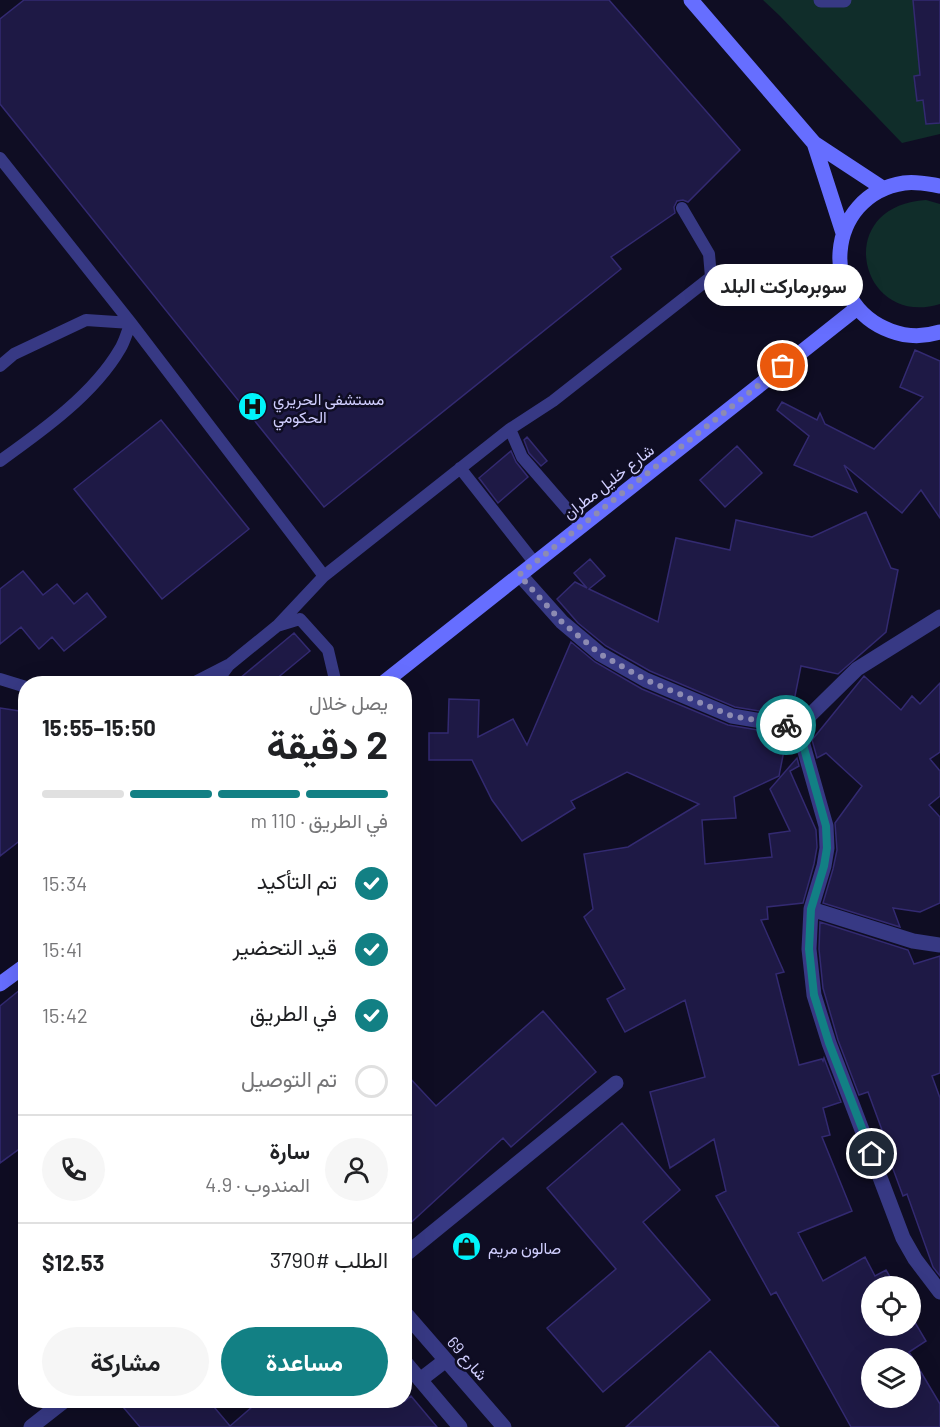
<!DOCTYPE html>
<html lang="ar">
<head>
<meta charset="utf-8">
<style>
	body { margin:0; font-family:Barlow,Vazirmatn,sans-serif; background:#f6f6f6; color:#202124; direction:rtl; height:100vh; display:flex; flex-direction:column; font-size:22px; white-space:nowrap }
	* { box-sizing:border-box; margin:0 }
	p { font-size:20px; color:#757577 }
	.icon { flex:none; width:33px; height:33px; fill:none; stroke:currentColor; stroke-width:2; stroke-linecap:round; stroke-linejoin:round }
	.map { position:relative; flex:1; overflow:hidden; direction:ltr }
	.drawer { position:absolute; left:18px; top:676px; width:394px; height:732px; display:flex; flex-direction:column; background:#fff; border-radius:24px; box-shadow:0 6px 24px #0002; direction:rtl }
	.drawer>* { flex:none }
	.controls { position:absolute; left:861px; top:1276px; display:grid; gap:12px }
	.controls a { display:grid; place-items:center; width:60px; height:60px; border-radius:50%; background:#fff; box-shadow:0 6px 24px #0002; font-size:30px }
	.pin { position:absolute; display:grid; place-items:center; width:51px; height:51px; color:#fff; margin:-26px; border:3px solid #fff; border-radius:50%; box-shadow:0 2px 6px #0007 }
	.courier { position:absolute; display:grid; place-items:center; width:60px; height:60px; margin:-30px; border:4px solid #128084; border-radius:50%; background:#fff; color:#222; box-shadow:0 2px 8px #0007 }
	.bubble { position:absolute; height:42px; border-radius:21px; background:#fff; box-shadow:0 6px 24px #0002; font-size:20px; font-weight:700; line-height:42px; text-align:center; direction:rtl }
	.summary em { font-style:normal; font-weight:700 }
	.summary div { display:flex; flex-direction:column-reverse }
	.summary { display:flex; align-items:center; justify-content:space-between; height:102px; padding:0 24px }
	h1 { font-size:39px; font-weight:700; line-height:45px }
	.bar { display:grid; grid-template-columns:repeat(4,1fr); gap:9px 6px; align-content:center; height:72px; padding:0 24px }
	.bar i { height:8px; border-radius:4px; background:#e0e0e0 }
	.bar .selected { background:#128084 }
	.bar p { grid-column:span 4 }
	.line { display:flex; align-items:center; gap:15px; padding:0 24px; border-top:2px solid #e0e0e0 }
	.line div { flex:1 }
	.round { display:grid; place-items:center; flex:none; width:63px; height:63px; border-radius:32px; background:#f6f6f6 }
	ol { padding:0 24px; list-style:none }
	li { display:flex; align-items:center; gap:18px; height:66px }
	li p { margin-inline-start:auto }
	li .icon { padding:6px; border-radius:50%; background:#128084; color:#fff; stroke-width:4 }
	li:last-child { color:#757577 }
	li i { width:33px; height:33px; border:3px solid #e0e0e0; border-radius:50% }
	.button { display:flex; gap:12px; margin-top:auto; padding:12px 24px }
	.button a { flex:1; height:69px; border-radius:36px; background:#128084; color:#fff; font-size:24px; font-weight:700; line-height:69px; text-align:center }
	.button a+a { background:#f6f6f6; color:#202124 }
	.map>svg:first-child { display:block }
	.green { fill:#102d2a }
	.building { fill:#1e1945; stroke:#332a71; stroke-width:1.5; fill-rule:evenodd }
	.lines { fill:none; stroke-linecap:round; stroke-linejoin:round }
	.lane { stroke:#373984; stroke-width:12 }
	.street { stroke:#373984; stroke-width:15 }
	.secondary { stroke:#666eff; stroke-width:15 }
	.done { stroke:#8d8bb2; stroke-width:6; stroke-dasharray:0 10.8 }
	.route { stroke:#128084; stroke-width:8 }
	.labels { text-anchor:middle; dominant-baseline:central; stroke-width:5; stroke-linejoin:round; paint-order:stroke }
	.poi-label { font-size:16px; fill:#d1cfff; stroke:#0f0d23; text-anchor:start }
	.street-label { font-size:16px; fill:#d1cfff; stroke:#0f0d23 }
</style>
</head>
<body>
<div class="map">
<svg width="940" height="1427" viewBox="0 0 940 1427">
	<rect width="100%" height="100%" fill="#0f0d23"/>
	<path class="green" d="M 763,0 L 940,0 L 940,134 L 902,143 L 780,16 Z
		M 926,200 L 940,204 L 940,304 C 860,329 830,206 926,200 Z"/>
	<path class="building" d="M 24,0 L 609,0 L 740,150 L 688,202 L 683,200 L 677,201 L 674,207 L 675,213 L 611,257 L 621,269 L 324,507 L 0,104 L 0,19 Z
		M 913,0 L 940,0 L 940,123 L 926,124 L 923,100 L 917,101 L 914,76 L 920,75 Z
		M 915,350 L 940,361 L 940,518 L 921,490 L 902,513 L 844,465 L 857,492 L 794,465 L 809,436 L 777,410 L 782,402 L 817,420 L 820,413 L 825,424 L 874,449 L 923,397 L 900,387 Z
		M 161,420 L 249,529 L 162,599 L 74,489 Z
		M 527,437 L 547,461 L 541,466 L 529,453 L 524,440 Z
		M 737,446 L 762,473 L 725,507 L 700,480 Z
		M 511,451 L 516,462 L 528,477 L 498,503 L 479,478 Z
		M 866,512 L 891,568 L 898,570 L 886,632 L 838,674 L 801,666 L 791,716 L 735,707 L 650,671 L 606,646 L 578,623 L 557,599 L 575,582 L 587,588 L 574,573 L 590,559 L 605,576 L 589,589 L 658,622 L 676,538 L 730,550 L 736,520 L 812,537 Z
		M 23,571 L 43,595 L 57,584 L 74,604 L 87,593 L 106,617 L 64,651 L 52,637 L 39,649 L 21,627 L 0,644 L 0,589 Z
		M 294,633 L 310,651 L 270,684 L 233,684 Z
		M 571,642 L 595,662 L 642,689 L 728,725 L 787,735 L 779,776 L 734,797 L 736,818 L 702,820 L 705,864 L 772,857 L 769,834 L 790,831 L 770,789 L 797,758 L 799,766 L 790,771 L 816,830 L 817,847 L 814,864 L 803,903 L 767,907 L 768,919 L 761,920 L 784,972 L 776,974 L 799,1065 L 822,1059 L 823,1061 L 824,1058 L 841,1102 L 823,1108 L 830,1135 L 822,1137 L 852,1211 L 798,1233 L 823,1281 L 865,1257 L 875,1276 L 886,1270 L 896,1287 L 872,1287 L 872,1326 L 910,1326 L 910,1314 L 926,1341 L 909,1352 L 940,1404 L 940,1427 L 851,1427 L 776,1292 L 771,1295 L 716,1196 L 726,1191 L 714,1139 L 670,1168 L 650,1092 L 705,1077 L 685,1000 L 625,1032 L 607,999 L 625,989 L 584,917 L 593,909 L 584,854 L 628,847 L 699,804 L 627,772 L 571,801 L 575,808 L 522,841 L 492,800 L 472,760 L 429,760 L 429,733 L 448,733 L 449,699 L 479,700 L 478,737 L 513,719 L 527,745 ZM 872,1359 L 910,1359 L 910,1398 L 872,1398 Z
		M 864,676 L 901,710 L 912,696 L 920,704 L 940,683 L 940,752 L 930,759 L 940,771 L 940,796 L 929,805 L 940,817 L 940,903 L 920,912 L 893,908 L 900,927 L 823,903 L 833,869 L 837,850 L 835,823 L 862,786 L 826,753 L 817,758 L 812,740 Z
		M 0,708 L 26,712 L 26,836 L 0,856 Z
		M 820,922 L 908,950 L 914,964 L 940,956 L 940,1073 L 932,1076 L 940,1098 L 940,1276 L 933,1267 L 907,1194 L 903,1196 L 886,1150 L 889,1149 L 868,1092 L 859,1095 L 838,1040 L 823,988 L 819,949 Z
		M 26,985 L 26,1144 L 0,1163 L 0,1006 Z
		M 543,1011 L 596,1072 L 511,1147 L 503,1138 L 405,1228 L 405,1073 L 436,1106 Z
		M 622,1123 L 680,1190 L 643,1222 L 710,1300 L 603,1392 L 547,1328 L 616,1269 L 547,1188 Z
		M 710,1351 L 779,1427 L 626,1427 Z
		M 411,1396 L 437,1427 L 140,1427 L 118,1401 L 209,1401 L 230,1426 L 259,1401 L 405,1401 Z"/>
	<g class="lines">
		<path class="lane" d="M 0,158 L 131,323 L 324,576 L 510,429
			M 0,366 L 14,354 L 86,320 L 131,323 C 127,331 125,341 120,349 C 94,394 42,431 0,461
			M 460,468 L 534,562
			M 581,525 L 522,457 L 510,429 L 553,401 L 711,277 L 709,254 L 682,208
			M 324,576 L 277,626 L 300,619 L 328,650 L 336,684
			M 0,679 L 26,687
			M 191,684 L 228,665
			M 215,684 L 229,665 L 277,626"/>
		<path class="street" d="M 821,0 L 844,0
			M 520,575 L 562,622 L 600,654 L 646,680 L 732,716 L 798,727 L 857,669 L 940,617
			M 798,727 L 826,826 L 827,848 L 824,866 L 811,909 L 809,949 L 814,995 L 829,1043 L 903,1238 L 915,1259 L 940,1292
			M 811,909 L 913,941 L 940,945
			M 405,1255 L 616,1083
			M 405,1313 L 504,1427
			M 405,1362 L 460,1427
			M 420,1380 L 446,1360
			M 31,1427 L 64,1401"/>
		<path class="secondary" d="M 691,0 L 814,143 L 884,189
			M 814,143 L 843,233
			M 940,186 C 928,184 916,181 904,183 C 825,195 817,304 891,331 C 907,337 924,337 940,332
			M 382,684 L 857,308
			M 0,984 L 26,965"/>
	</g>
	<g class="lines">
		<path class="done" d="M 783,366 L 519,575 L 562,622 L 600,654 L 646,680 L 732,716 L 786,725"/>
		<path class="route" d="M 786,725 L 798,727 L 826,826 L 827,848 L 824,866 L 811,909 L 809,949 L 814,995 L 829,1043 L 872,1154"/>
	</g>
	<defs>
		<symbol id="hospital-disc" viewBox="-11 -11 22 22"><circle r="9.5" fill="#00f4fa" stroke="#0f0d23"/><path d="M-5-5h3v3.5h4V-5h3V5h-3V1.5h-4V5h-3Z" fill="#111"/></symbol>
		<symbol id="shop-disc" viewBox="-11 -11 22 22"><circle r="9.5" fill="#00f4fa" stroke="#0f0d23"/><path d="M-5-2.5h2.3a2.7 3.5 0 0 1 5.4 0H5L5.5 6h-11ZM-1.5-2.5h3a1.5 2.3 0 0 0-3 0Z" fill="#111"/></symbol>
	</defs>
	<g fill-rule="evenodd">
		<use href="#hospital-disc" x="236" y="390" width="33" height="33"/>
		<use href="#shop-disc" x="450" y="1230" width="33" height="33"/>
	</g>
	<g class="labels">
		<g class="poi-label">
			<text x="273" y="398">مستشفى الحريري<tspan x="273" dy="18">الحكومي</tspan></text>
			<text x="488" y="1247">صالون مريم</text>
		</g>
		<g class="street-label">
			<text transform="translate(608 481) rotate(-38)">شارع خليل مطران</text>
			<text transform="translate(468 1358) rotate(49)">شارع 69</text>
		</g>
	</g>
</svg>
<div class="controls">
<a><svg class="icon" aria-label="locate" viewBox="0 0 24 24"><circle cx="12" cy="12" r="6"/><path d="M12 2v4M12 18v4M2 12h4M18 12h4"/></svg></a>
<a><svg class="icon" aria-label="layers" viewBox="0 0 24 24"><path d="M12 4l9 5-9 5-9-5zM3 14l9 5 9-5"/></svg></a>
</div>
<div class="pin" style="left:783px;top:366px;background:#ea580c"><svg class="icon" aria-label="bag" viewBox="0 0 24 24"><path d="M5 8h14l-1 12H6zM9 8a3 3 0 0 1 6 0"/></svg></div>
<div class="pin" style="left:872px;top:1154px;background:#1f2937"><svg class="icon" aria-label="home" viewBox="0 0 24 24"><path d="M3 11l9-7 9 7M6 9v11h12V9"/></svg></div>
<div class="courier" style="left:786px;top:725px"><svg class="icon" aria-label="bike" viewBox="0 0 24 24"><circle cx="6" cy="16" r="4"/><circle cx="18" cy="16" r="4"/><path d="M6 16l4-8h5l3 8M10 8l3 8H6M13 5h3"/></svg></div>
<div class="bubble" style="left:704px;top:264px;width:159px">سوبرماركت البلد</div>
<section class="drawer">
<div class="summary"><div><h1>2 دقيقة</h1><p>يصل خلال</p></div><em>15:50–15:55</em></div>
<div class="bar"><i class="selected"></i><i class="selected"></i><i class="selected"></i><i></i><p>في الطريق · 110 m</p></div>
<ol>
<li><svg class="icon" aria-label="check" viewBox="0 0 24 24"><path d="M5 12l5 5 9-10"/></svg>تم التأكيد<p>15:34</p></li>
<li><svg class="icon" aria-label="check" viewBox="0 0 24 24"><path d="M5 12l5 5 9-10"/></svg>قيد التحضير<p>15:41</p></li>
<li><svg class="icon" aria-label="check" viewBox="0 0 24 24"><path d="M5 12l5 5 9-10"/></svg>في الطريق<p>15:42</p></li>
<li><i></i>تم التوصيل</li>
</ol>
<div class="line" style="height:108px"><a class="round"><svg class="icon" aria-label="person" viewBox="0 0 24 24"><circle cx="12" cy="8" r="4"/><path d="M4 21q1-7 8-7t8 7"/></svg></a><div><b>سارة</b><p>المندوب · 4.9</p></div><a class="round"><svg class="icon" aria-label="phone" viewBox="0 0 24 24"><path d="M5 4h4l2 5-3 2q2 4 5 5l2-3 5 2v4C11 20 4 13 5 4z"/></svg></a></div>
<div class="line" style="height:78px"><div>الطلب #3790</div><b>$12.53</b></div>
<div class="button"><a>مساعدة</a><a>مشاركة</a></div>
</section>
</div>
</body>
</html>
